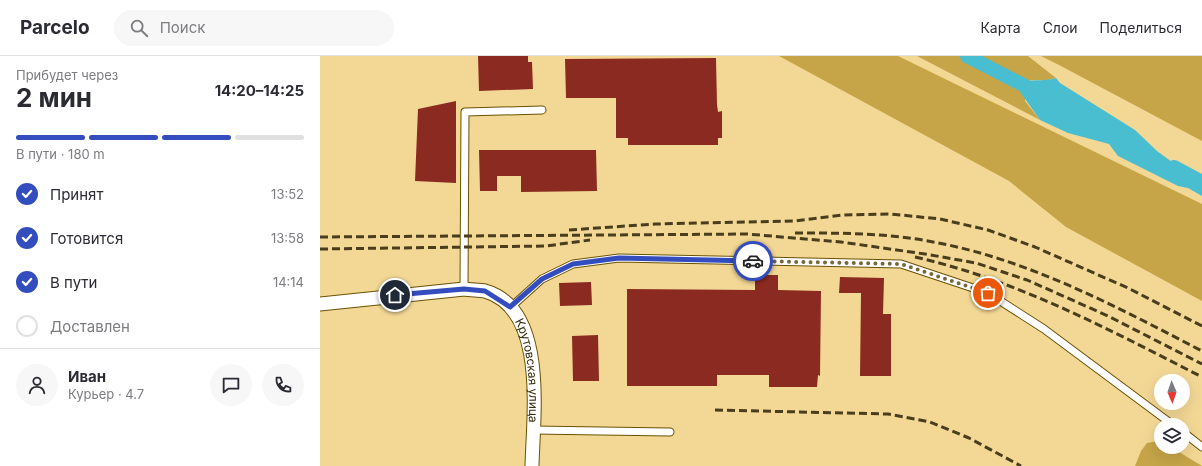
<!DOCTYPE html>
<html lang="ru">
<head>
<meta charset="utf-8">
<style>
	body { margin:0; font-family:Inter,sans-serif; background:#f7f7f7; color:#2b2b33; height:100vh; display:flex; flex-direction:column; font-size:15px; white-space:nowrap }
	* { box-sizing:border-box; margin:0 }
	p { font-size:13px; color:#7c7c81 }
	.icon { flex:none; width:22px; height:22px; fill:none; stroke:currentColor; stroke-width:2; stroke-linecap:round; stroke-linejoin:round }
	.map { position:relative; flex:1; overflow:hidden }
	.sheet { display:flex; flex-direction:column; background:#fff; width:320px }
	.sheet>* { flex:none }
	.needle { width:26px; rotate:178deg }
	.controls { position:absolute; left:834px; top:318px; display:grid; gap:8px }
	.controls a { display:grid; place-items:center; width:36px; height:36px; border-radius:50%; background:#fff; box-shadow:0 4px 16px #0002; font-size:20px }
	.pin { position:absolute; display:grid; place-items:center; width:34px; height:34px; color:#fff; margin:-17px; border:2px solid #fff; border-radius:50%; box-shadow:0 1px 4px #0007 }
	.courier { position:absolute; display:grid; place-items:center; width:40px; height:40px; margin:-20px; border:3px solid #344dbe; border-radius:50%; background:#fff; color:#222; box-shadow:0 1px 5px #0007 }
	.head em { font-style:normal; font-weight:700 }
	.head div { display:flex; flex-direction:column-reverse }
	.head { display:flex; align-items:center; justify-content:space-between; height:68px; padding:0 16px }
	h1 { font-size:26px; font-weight:700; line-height:30px }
	.bar { display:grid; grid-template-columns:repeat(4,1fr); gap:6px 4px; align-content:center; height:48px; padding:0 16px }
	.bar i { height:5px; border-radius:3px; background:#e1e1e2 }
	.bar .on { background:#344dbe }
	.bar p { grid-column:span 4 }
	.line { display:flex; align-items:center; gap:10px; padding:0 16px; border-top:1px solid #e1e1e2 }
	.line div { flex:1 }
	.round { display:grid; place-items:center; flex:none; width:42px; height:42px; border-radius:21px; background:#f7f7f7 }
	ol { padding:0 16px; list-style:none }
	li { display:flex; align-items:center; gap:12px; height:44px }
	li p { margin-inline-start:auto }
	li .icon { padding:4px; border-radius:50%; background:#344dbe; color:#fff; stroke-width:4 }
	li:last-child { color:#7c7c81 }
	li i { width:22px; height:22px; border:2px solid #e1e1e2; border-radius:50% }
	header { display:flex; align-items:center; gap:24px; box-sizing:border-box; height:56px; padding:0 20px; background:#fff; border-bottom:1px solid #e1e1e2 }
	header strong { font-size:19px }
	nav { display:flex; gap:22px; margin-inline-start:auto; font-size:14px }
	.search { width:280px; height:36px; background:#f7f7f7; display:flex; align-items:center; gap:10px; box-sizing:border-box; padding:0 14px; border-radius:22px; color:#7c7c81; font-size:15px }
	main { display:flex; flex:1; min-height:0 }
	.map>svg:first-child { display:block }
	.green { fill:#c6a548 }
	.water { fill:#49bed0 }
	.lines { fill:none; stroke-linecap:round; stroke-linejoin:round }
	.canal { stroke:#49bed0; stroke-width:14 }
	.building { fill:#8a2a21 }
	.service-casing { stroke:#695103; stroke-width:9 }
	.minor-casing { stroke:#695103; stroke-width:15 }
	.service { stroke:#fff; stroke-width:7 }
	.minor { stroke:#fff; stroke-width:13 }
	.rail { stroke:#493d1d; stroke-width:3; stroke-dasharray:8 4; stroke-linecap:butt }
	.done { stroke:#78683e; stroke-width:4; stroke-dasharray:0 7.2 }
	.route { stroke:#344dbe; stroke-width:5 }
	.labels { text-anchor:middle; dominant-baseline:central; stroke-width:4; stroke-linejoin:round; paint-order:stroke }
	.street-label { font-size:12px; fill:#352b0f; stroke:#fefbf5 }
</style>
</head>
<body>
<header>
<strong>Parcelo</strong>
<div class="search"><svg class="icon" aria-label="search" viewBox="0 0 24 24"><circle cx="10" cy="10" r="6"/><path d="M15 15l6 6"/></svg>Поиск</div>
<nav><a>Карта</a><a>Слои</a><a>Поделиться</a></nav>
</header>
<main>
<section class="sheet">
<div class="head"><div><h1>2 мин</h1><p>Прибудет через</p></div><em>14:20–14:25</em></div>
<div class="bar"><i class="on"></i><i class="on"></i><i class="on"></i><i></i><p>В пути · 180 m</p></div>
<ol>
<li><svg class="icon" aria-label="check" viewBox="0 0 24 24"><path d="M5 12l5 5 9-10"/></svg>Принят<p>13:52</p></li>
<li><svg class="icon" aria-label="check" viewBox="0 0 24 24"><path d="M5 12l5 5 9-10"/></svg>Готовится<p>13:58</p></li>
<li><svg class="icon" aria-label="check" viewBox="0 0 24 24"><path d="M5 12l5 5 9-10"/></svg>В пути<p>14:14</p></li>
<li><i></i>Доставлен</li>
</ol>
<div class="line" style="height:72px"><a class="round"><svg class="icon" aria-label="person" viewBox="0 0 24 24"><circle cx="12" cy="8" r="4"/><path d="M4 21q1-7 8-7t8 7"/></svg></a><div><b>Иван</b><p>Курьер · 4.7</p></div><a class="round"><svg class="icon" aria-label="chat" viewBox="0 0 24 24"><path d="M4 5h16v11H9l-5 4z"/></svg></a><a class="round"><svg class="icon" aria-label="phone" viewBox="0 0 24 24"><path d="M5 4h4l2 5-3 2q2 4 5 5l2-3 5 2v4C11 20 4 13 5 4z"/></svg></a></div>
</section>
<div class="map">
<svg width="882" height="410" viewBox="0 0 882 410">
	<rect width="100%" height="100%" fill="#f3d895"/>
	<path class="green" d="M 459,0 L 578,0 L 882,148 L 882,245 L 746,171 L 689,125 Z
		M 597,0 L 708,0 L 736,22 L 728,24 L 705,24 L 705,45 L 720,64 Z
		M 721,0 L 882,0 L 882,85 L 739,9 Z
		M 838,385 L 841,386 L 841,391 L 851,391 L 882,410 L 815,410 L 821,395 L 827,387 Z"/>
	<path class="water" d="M 736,22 L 740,27 L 815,74 L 837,95 L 882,128 L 882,140 L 868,132 L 858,130 L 798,100 L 789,88 L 748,77 L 720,64 L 693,26 C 708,23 722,26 736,22 Z"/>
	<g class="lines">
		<path class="canal" d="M 647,0 L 713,34
			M 854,111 L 882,126"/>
	</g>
	<path class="building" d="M 158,0 L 208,0 L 208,6 L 212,6 L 213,33 L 159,35 Z
		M 396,2 L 397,49 L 398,56 L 402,55 L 402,82 L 398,82 L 398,89 L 308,89 L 308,82 L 296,82 L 296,42 L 246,42 L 245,3 Z
		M 136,45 L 136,127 L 95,125 L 98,53 Z
		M 159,94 L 276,94 L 277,135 L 201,136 L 201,120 L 177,120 L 177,135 L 160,135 Z
		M 435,219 L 458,219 L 458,234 L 501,235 L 500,320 L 498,319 L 497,331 L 449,331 L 449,319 L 397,319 L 397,330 L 307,330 L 307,233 L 435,234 Z
		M 520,221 L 564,222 L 563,258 L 571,258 L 571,320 L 540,320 L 541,237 L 519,237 Z
		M 271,226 L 272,249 L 240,250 L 239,227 Z
		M 278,279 L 279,325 L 253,325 L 252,280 Z"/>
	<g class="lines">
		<defs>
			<path id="service" d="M 144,233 L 145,56 L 222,54
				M 191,251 L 222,223 L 253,208 L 299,202 L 581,208 L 668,237 L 724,273 L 853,369
				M 213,374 L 350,376
				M 863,376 L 882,391"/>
			<g id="minor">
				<path id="s1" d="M 0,248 L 144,233 C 151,234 159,234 165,235 C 228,253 213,361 212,410"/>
			</g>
		</defs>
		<use href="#service" class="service-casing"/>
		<use href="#minor" class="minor-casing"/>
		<use href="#service" class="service"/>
		<use href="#minor" class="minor"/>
		<path class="rail" d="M 249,174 L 335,168 L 475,165 L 523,159 L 571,158 L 620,163 L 668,174 L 715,191 L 808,232 L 882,270
			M 475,177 C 520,177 564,177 608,185 C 706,202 795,250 882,295
			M 0,181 L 427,178 L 521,186 L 605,198 L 656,207 L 707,224 L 788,260 L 882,308
			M 0,193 L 226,190 L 270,184
			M 595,201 C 697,224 790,274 882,321
			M 395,354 L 568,358 L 610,366 L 649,382 L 701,410"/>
	</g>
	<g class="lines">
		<path class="done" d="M 433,205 L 581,208 L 668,237"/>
		<path class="route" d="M 75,239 L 144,233 L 165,235 L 190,251 L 222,223 L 253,208 L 299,202 L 433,205"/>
	</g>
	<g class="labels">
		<g class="street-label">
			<text stroke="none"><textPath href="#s1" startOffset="264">Крутовская улица</textPath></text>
		</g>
	</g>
</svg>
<div class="controls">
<a><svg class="needle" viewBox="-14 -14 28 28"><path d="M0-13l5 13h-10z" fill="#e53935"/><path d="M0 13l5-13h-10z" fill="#7c7c81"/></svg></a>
<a><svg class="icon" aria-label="layers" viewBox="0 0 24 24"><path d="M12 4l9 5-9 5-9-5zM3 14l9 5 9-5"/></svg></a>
</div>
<div class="pin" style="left:668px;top:237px;background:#ea580c"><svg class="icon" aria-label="bag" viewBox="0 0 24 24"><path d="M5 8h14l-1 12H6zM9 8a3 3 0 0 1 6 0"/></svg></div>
<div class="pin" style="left:75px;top:239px;background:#1f2937"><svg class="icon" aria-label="home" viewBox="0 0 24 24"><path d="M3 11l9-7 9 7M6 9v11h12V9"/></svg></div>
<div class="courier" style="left:433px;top:205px"><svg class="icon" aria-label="car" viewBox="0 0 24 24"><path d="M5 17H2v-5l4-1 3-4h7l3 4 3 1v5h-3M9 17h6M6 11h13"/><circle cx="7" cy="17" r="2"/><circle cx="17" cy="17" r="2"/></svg></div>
</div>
</main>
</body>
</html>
